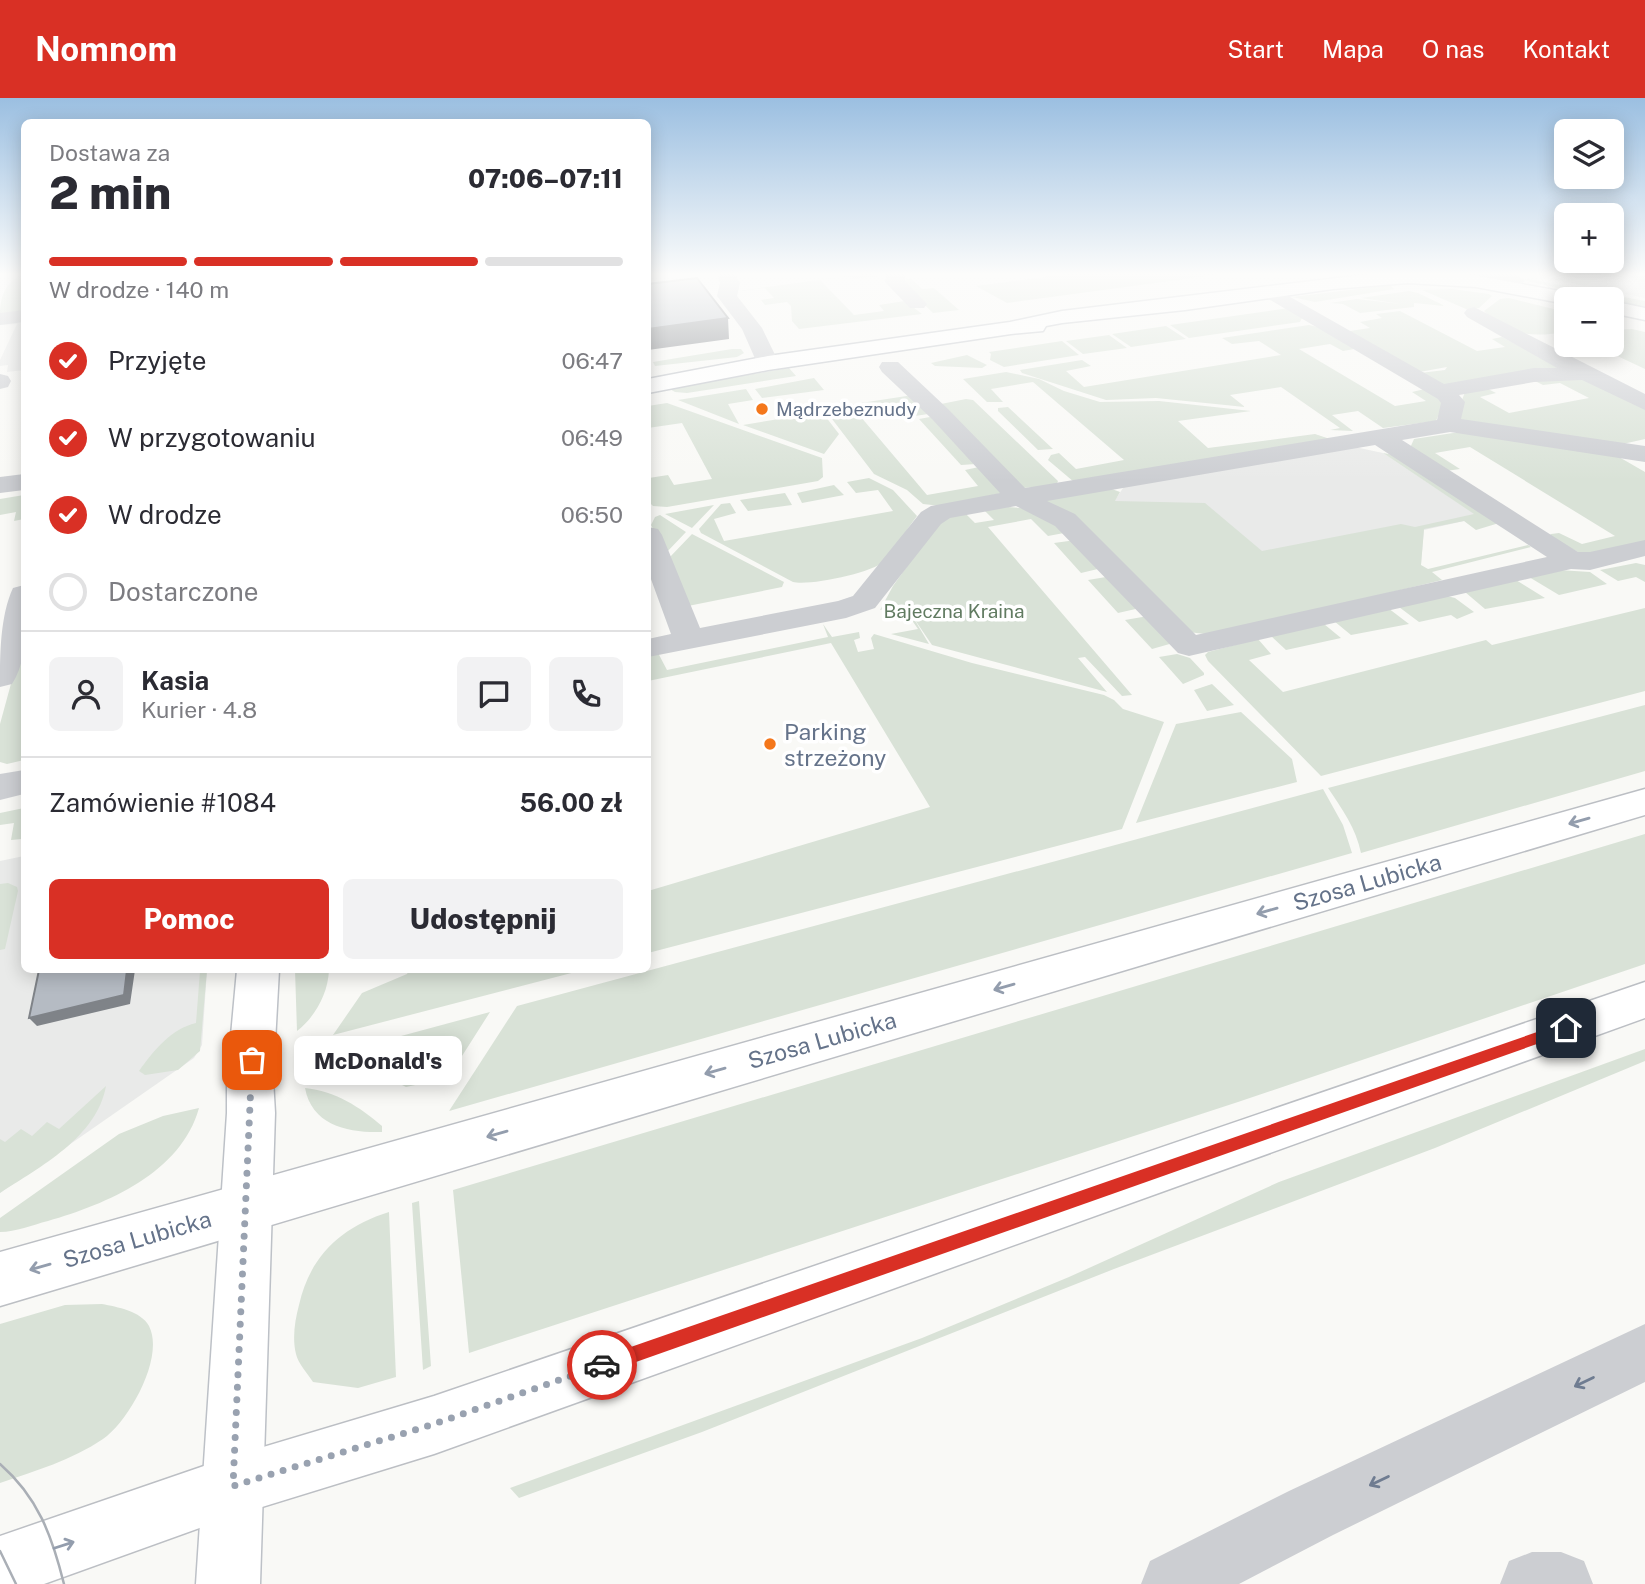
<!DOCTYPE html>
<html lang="pl">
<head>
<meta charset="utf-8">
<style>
	body { margin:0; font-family:"Public Sans",sans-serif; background:#f2f2f3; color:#2b2b33; height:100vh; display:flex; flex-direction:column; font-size:26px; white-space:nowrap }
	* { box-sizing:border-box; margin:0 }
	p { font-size:23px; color:#7c7c81 }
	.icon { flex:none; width:38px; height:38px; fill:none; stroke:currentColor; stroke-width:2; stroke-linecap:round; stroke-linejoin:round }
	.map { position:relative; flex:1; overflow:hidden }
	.drawer { position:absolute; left:21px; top:21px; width:630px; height:854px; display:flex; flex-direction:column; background:#fff; border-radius:10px; box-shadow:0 4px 18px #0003 }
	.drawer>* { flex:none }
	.tools { position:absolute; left:1554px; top:21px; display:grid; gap:14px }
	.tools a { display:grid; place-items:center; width:70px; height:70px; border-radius:10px; background:#fff; box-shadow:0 4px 18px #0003; font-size:35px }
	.pin { position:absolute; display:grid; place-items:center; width:60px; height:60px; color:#fff; margin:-30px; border-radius:14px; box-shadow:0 4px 10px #0006 }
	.courier { position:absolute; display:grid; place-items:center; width:70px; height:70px; margin:-35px; border:5px solid #d93025; border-radius:50%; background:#fff; color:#222; box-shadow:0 2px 9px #0007 }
	.bubble { position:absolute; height:49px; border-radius:10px; background:#fff; box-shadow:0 4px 18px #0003; font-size:23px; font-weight:800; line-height:49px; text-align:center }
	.headline em { font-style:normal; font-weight:800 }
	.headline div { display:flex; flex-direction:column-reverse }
	.headline { display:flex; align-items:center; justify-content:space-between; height:119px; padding:0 28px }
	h1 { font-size:46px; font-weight:800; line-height:52px }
	.bar { display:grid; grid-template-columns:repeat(4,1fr); gap:10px 7px; align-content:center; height:84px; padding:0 28px }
	.bar i { height:9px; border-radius:5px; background:#e1e1e2 }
	.bar .current { background:#d93025 }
	.bar p { grid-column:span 4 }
	.line { display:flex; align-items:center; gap:18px; padding:0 28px; border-top:2px solid #e1e1e2 }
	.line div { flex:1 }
	.round { display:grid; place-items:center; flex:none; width:74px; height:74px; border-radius:10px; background:#f2f2f3 }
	ol { padding:0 28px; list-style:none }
	li { display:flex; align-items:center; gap:21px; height:77px }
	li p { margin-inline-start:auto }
	li .icon { padding:7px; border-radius:50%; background:#d93025; color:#fff; stroke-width:4 }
	li:last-child { color:#7c7c81 }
	li i { width:38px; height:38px; border:4px solid #e1e1e2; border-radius:50% }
	.primary-button { display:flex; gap:14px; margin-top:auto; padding:14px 28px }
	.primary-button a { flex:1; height:80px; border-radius:10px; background:#d93025; color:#fff; font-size:28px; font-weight:800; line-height:80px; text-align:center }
	.primary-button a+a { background:#f2f2f3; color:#2b2b33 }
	header { display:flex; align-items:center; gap:42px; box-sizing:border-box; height:98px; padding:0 35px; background:#d93025; color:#fff }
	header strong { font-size:33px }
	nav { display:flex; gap:38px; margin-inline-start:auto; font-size:24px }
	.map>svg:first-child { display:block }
	.built { fill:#e9eae9 }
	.green { fill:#d9e2d7 }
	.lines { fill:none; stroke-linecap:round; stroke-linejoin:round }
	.secondary-casing { stroke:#bdc1c7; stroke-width:3 }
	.primary-casing { stroke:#bcbfc4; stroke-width:3 }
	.street { fill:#ccced2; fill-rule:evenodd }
	.secondary { fill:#fff; fill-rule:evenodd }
	.primary { fill:#fff; fill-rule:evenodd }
	.tram { stroke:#aaafb6; stroke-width:2.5 }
	.shaded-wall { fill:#7f8388 }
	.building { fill:#b5bbc3; stroke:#7f8388; stroke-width:2 }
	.oneway { stroke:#939dad }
	.oneway2 { stroke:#6f7c91 }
	.route { fill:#d93025 }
	.done { stroke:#99a2b0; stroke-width:7; stroke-dasharray:0 12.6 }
	.poi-dot { fill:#f4771b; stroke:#fff; stroke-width:2.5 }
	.labels { text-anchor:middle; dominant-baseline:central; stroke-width:7; stroke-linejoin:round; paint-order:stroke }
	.far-poi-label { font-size:19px; fill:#65738a; stroke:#fff; text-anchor:start }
	.far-park-label { font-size:19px; fill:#617b61; stroke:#fff }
	.poi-label { font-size:23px; fill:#65738a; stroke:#fff; text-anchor:start }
	.street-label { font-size:23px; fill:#65738a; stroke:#fff }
</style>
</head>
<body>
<header>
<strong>Nomnom</strong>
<nav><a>Start</a><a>Mapa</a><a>O nas</a><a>Kontakt</a></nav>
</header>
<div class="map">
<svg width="1645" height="1486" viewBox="0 0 1645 1486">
	<rect width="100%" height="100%" fill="#f9f9f6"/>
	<path class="built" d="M 1604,177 L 1645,184 L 1645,200 L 1585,188 Z
		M 24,216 L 24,272 L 7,274 L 8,267 L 0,268 L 0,262 L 17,226 L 0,227 L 0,218 Z
		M 1350,348 L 1383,355 L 1475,416 L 1464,423 L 1424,432 L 1421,466 L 1228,522 L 1102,422 L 1125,387 Z
		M 24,758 L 24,872 L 207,872 L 202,947 L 194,960 L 0,1095 L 0,763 Z"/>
	<path class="green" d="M 869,175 L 879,178 L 853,181 L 850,178 L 820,182 L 854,217 L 884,213 L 879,207 L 905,203 L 922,216 L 799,231 L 792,223 L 791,208 L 787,204 L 765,207 L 761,202 L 774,200 L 765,190 L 738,193 Z
		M 1074,175 L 1086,176 L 1229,175 L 1007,205 L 976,188 Z
		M 1585,175 C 1606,175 1625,180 1645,177 L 1645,184 L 1605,177 L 1585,188 L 1551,181 Z
		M 24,176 L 24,216 L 0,218 C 0,199 5,183 24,176 Z
		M 920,178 L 911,180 L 922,191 L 934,190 L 959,212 L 933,215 L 900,183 Z
		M 1529,181 L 1645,203 L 1645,210 L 1523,182 Z
		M 1390,187 L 1394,191 L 1315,204 L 1292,199 Z
		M 1452,191 L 1489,196 L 1492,198 L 1479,210 L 1466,211 L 1422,192 Z
		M 1409,193 L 1418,195 L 1445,208 L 1414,205 L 1414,209 L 1360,215 L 1343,206 L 1330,205 L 1357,201 L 1401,206 L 1361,200 Z
		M 1509,200 L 1566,214 L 1566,234 C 1535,239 1507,239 1484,213 L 1500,201 Z
		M 1289,210 L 1303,218 L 1300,224 L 1189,240 L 1170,227 Z
		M 1400,213 L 1477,253 L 1505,249 L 1492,241 L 1502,239 L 1562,270 L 1439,288 L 1420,275 L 1445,272 L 1447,269 L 1414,275 L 1343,234 L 1370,230 L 1360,224 L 1382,220 L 1376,216 Z
		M 1309,227 L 1322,230 L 1360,250 L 1343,253 L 1330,246 L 1299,251 L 1395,308 L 1426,303 L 1412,294 L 1429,290 L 1445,301 L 1436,323 L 1383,330 L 1358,313 L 1332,317 L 1353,333 L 1330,332 L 1340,330 L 1281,289 L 1230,297 L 1245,309 L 1156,300 L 1106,302 L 1022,275 L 1020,272 L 1082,262 L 1091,268 L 1066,273 L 1084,289 L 1281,257 L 1259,243 L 1232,246 L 1222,240 Z
		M 1166,228 L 1186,241 L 1131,249 L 1112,236 Z
		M 1632,231 L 1645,234 L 1645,271 L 1594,247 L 1612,247 L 1612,232 Z
		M 1109,237 L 1127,250 L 1083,256 L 1066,243 Z
		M 1062,243 L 1079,257 L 1004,269 L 990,262 L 991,256 L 989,254 Z
		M 732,251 L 741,251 L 744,255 L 737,259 L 655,268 L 653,264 Z
		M 967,257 L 987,267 L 982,270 L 935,268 L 931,265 Z
		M 789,270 L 796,278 L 687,295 L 675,294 L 668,290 Z
		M 1006,274 L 1039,281 L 1064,293 L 1100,304 L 1159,303 L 1251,313 L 1178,323 L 1208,350 L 1315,336 L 1330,341 L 1074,384 L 1048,362 L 1051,357 L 1059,355 L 1076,371 L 1124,362 L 1033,284 L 991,291 L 1003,304 L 987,304 L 963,281 Z
		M 1579,279 L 1645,310 L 1645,341 L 1614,348 L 1466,325 L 1456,318 L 1465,294 L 1488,291 L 1496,295 L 1480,299 L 1509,315 L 1589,300 L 1560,285 L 1543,287 L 1533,282 Z
		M 814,280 L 824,292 L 762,300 L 755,291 Z
		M 746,291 L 753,302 L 728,306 L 739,326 L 678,302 Z
		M 913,297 L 928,316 L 915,318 L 901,305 L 855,312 L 927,397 L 978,388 L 965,372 L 979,369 L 1002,395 L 941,408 L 923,406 L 907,392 L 874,376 L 829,317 L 845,313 L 848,307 Z
		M 966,301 L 973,302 L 1058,383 L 1056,388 L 1022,390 L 941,306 Z
		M 667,305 L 822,360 L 823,379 L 818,383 L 667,409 L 653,408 L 648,403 L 648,377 L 649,380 L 668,377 L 674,387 L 712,381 L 682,325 L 648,330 L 648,308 Z
		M 1008,309 L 1053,351 L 1038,352 L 998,313 L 998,310 Z
		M 822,314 L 839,336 L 824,356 L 743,327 Z
		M 930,319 L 938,321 L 976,366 L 961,367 L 919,321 Z
		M 1453,335 L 1480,335 L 1619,359 L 1645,374 L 1645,446 L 1583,457 L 1549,438 L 1551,436 L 1559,435 L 1582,446 L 1615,438 L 1470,349 L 1435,355 L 1460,371 L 1446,373 L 1410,350 L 1414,341 Z
		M 1383,355 L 1406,359 L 1499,425 L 1476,432 L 1464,423 L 1424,431 L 1421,467 L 1428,471 L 1528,447 L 1531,449 L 1432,474 L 1442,482 L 1214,537 L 1188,534 L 1041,402 L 1109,390 L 1120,394 L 1115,403 L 1205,405 L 1262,453 L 1401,426 L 1415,429 L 1474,416 Z
		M 869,380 L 893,392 L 917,418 C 906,432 896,450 884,463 C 873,475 809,488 793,484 L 701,435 L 699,431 L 721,406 L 730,405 L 736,415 L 714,421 L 724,443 L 893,413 L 878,392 L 856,395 L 847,384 Z
		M 834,387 L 844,397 L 802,405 L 797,395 Z
		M 785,395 L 792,407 L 748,413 L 740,402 Z
		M 24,397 L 24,421 L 14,423 L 16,414 L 0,417 L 0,401 Z
		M 714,407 L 692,430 L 665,416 Z
		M 1008,409 L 1032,411 L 1062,425 L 1064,435 L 1048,438 L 1031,421 L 988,429 L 1132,597 L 1122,598 L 1085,559 L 1078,560 L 1107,594 L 932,547 L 913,519 L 929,546 L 891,536 L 918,531 L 902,508 L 880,512 L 893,488 L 940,422 L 965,415 L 975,425 L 994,422 L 984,412 Z
		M 660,417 L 686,434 L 666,455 L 651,427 L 655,419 Z
		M 692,436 L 784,484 L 782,489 L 688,508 L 669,460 Z
		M 1076,442 L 1102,470 L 1081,475 L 1054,445 Z
		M 1636,465 L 1645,467 L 1645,484 L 1636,479 L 1618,483 L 1600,472 Z
		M 1559,472 L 1590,474 L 1607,486 L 1559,497 L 1529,479 Z
		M 1112,478 L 1140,510 L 1118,515 L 1088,482 Z
		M 1516,482 L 1545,500 L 1485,511 L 1465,494 Z
		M 1447,498 L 1455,500 L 1474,514 L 1457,521 L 1451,517 L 1419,524 L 1399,509 Z
		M 1388,510 L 1409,526 L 1351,537 L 1334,523 Z
		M 1645,510 L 1645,593 L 1321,678 L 1208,563 L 1205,557 L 1208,554 L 1258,541 L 1271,556 L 1249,562 L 1283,594 L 1486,542 L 1492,547 Z
		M 1148,518 L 1173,545 L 1152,551 L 1125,522 Z
		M 823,526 L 832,539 L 859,534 L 860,540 L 854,542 L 858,554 L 874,551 L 871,540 L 874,536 L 972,565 L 1104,597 L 1114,602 L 1123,611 L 1164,624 L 1122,731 L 648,855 L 648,793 L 930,709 L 831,545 L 648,583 L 648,555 L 657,553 L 667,572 L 828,539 Z
		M 1324,526 L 1341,540 L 1286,552 L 1271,538 Z
		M 24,538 L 24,662 L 7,666 L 0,664 L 0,626 Z
		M 1177,556 L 1190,560 L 1204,575 L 1204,577 L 1183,586 L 1159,559 Z
		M 1212,586 L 1234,607 L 1207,613 L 1194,592 Z
		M 1645,607 L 1645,673 L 1361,755 C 1356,730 1342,711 1328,690 Z
		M 1241,614 L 1292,661 L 1297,684 L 1136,725 L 1176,626 Z
		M 1323,691 L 1343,727 L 1352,755 L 449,1013 L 517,908 Z
		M 24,710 L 24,752 L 21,748 L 22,741 L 11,742 L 14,725 L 0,727 L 0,715 Z
		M 1645,736 L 1645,866 L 1238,1004 L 469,1255 L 453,1092 Z
		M 8,785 L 17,789 L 18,793 L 5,851 L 0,852 L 0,786 Z
		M 295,872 L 329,872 C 328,896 315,919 297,933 Z
		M 409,872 L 583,872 L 333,937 L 362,895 L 407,876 Z
		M 200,873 L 207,872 L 200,953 L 178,972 L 145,977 L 139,973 C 154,952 171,931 196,925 Z
		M 490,914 L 448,980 L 406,989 L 338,955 Z
		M 1645,951 L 1645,963 L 1435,1050 L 1114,1171 L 702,1334 L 519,1400 L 510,1390 L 922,1240 L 1069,1179 L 1279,1084 Z
		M 106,988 C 97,1039 40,1069 0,1095 L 0,1041 L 5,1044 L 21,1031 L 32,1038 L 47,1024 L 59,1031 Z
		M 305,990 C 335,993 360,1009 382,1028 L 382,1034 C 349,1035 312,1028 305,990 Z
		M 199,1010 C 181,1075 107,1106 48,1123 C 32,1127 16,1134 0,1134 L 0,1120 L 119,1036 L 163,1018 Z
		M 419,1103 L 431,1268 L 423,1272 L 412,1105 Z
		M 389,1114 L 396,1279 L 358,1290 L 313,1284 C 307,1275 298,1265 296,1256 C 292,1240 295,1222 299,1207 C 310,1158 341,1129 389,1114 Z
		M 102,1206 C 117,1209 141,1213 149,1228 C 165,1259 129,1323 103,1341 C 72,1362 35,1373 0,1385 L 0,1226 L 65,1207 Z"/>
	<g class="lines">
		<defs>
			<path id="secondary" d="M 1379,175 L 1461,175 L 1571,195 L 1581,201 L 1566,201 L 1566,206 L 1476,189 L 1408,185 L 1333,191 L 1185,212 L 1062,225 L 1046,228 L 1043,233 L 1011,236 L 768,272 L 648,295 L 648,281 L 768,258 L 1010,224 L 1062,213 Z
				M 1612,203 L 1645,210 L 1645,222 L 1612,215 Z
				M 237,872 L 279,872 L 273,981 L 275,1015 L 260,1486 L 196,1486 L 227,1015 L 227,981 Z"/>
			<path id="primary" d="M 1645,691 L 1645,717 L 0,1208 L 0,1154 Z
				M 1645,884 L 1645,920 L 434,1356 L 233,1418 L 44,1486 L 0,1486 L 0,1438 L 233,1358 L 434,1298 Z"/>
		</defs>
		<use href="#secondary" class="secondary-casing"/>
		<use href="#primary" class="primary-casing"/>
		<path class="street" d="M 717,175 L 735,175 L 740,185 L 737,198 L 762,230 L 779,265 L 776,270 L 760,270 L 757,265 L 742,231 L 717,198 L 720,185 Z
			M 887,175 L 905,175 L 905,183 L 927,206 L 924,210 L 910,210 L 885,184 Z
			M 1481,175 C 1496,175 1515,172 1525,183 L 1516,189 L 1483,179 Z
			M 1269,187 L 1444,286 L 1534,270 L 1557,270 L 1467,219 L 1464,215 L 1467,211 L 1474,209 L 1645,296 L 1645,312 L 1582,282 L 1534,284 L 1459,297 L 1465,304 L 1461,321 L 1645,348 L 1645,364 L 1450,334 L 1402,342 L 1578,454 L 1590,454 L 1645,442 L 1645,458 L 1590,472 L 1571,471 L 1189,558 L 1178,555 L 1055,428 L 1016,408 L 950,420 L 941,426 L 875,510 L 846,520 L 648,559 L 648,541 L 671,536 L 648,473 L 648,429 L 658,431 L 662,437 L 700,530 L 838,503 L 853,498 L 921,414 L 931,408 L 1000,395 L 932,321 L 882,274 L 879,269 L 882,264 L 898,264 L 948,311 L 1025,390 L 1437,322 L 1441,305 L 1438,301 L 1262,197 L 1259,193 L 1262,189 ZM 1375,347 L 1547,459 L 1196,537 L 1075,416 L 1047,403 Z
			M 24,212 L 24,224 L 0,227 L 0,215 Z
			M 0,276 L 8,278 L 11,283 L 8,289 L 0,291 Z
			M 24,376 L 24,392 L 0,395 L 0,379 Z
			M 24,487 C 27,517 29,560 12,586 L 0,589 C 0,557 0,518 13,490 Z
			M 24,672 L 24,696 L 0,702 L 0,676 Z
			M 1645,1226 L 1645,1284 L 1333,1437 L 1239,1486 L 1141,1486 L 1150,1463 L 1289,1393 Z
			M 1532,1454 L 1561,1454 L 1584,1463 L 1593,1486 L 1500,1486 L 1509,1463 Z"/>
		<use href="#secondary" class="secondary"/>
		<use href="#primary" class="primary"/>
		<path class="tram" d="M 0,1366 C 38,1399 52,1438 64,1486
			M 0,1453 L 16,1486"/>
	</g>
	<path class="shaded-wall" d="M 728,220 L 729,241 L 648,252 L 648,231 Z
		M 127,872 L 135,872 L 130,906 L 37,928 L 29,920 Z"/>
	<path class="building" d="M 697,180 L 728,220 L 648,231 L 648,186 Z
		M 39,872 L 127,872 L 124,897 L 29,920 Z"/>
	<defs><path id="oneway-shaft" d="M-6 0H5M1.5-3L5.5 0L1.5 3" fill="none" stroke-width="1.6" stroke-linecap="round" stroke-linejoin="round" transform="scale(1.75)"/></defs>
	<g class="oneway">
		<use href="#oneway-shaft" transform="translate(1579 723) rotate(164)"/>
		<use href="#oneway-shaft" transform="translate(1267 813) rotate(164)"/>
		<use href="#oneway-shaft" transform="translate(1004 889) rotate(164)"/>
		<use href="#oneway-shaft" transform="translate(715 973) rotate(164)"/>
		<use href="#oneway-shaft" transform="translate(497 1036) rotate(164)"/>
		<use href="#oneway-shaft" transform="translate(40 1169) rotate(164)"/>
		<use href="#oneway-shaft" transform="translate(64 1447) rotate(-18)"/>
	</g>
	<g class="oneway2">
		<use href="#oneway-shaft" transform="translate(1584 1284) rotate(154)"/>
		<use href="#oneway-shaft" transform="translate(1379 1383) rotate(154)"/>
	</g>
	<linearGradient id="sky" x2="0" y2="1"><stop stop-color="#9bbfe1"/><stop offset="0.46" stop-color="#fcfcfb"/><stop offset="1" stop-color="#fcfcfb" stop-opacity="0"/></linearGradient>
	<rect width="1645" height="383" fill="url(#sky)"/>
	<path class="route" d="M 1566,924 L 1573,930 L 1571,934 L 602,1276 L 596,1273 L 594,1267 L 596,1262 L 602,1259 Z"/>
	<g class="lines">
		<path class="done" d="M 252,962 L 233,1388 L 434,1326 L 602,1267"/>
	</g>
	<g class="poi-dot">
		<circle cx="762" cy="311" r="7"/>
		<circle cx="770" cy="646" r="7"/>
	</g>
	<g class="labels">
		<g class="far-poi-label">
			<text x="776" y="311">Mądrzebeznudy</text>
		</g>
		<g class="far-park-label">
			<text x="954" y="513">Bajeczna Kraina</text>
		</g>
		<g class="poi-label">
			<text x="784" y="633">Parking<tspan x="784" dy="26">strzeżony</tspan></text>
		</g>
		<g class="street-label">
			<text transform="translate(1367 784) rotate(-16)">Szosa Lubicka</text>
			<text transform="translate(822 942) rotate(-16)">Szosa Lubicka</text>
			<text transform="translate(137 1141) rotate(-16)">Szosa Lubicka</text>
		</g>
	</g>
</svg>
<div class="tools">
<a><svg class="icon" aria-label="layers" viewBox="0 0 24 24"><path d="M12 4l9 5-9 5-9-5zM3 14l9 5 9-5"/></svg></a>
<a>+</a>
<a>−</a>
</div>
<div class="pin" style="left:252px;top:962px;background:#ea580c"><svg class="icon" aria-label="bag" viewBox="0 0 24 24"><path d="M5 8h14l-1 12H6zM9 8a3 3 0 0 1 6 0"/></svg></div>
<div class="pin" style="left:1566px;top:930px;background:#1f2937"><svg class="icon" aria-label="home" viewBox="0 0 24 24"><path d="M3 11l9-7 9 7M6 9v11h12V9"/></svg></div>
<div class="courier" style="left:602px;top:1267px"><svg class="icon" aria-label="car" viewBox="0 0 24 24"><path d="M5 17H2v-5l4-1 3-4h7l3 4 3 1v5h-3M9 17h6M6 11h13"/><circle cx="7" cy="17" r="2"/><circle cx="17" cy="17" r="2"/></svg></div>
<div class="bubble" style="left:294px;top:938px;width:168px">McDonald's</div>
<section class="drawer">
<div class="headline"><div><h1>2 min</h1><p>Dostawa za</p></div><em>07:06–07:11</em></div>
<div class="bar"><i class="current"></i><i class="current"></i><i class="current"></i><i></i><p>W drodze · 140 m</p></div>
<ol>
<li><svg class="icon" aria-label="check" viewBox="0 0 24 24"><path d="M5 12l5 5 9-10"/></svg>Przyjęte<p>06:47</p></li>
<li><svg class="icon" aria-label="check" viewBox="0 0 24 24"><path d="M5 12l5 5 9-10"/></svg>W przygotowaniu<p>06:49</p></li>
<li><svg class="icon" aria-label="check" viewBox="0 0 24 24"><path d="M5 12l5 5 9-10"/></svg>W drodze<p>06:50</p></li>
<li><i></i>Dostarczone</li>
</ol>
<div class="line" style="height:126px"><a class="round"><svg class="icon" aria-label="person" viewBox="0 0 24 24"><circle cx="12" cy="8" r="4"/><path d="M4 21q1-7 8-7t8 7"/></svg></a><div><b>Kasia</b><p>Kurier · 4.8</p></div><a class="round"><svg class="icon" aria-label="chat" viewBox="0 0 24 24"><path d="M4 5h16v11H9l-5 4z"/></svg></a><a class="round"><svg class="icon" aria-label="phone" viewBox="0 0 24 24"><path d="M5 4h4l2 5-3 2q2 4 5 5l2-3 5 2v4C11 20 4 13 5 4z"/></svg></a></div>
<div class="line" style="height:91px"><div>Zamówienie #1084</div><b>56.00 zł</b></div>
<div class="primary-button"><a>Pomoc</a><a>Udostępnij</a></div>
</section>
</div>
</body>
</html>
